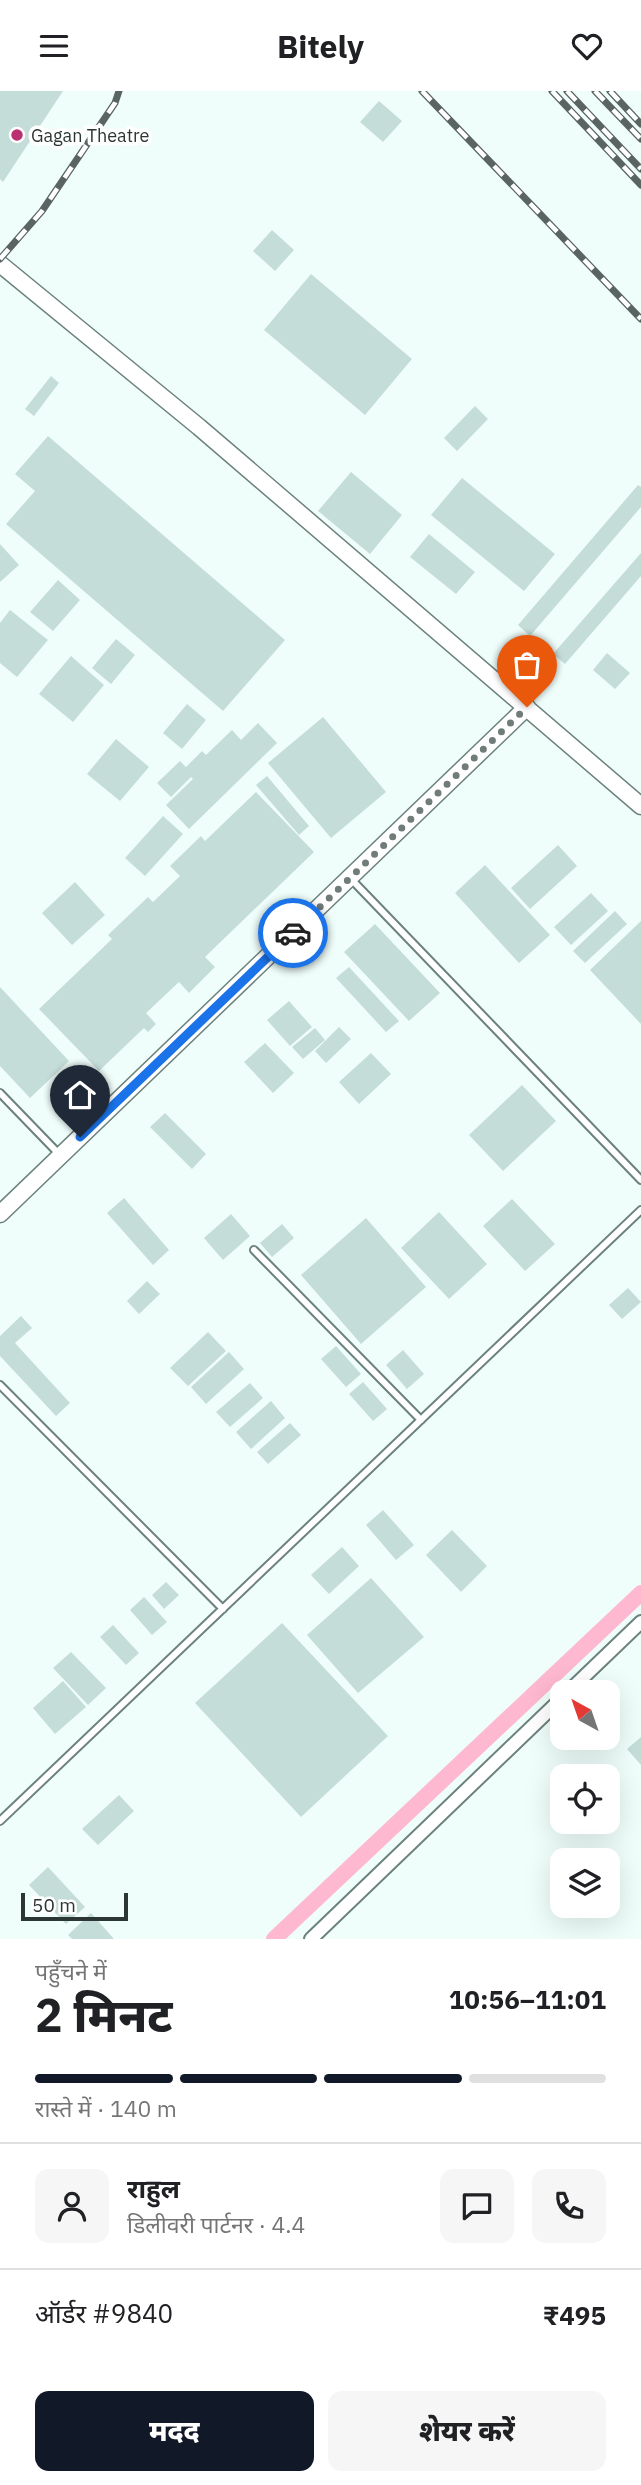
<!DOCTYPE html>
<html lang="hi">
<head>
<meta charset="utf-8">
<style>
	body { margin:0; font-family:"IBM Plex Sans","Noto Sans Devanagari",sans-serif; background:#f6f6f6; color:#202124; height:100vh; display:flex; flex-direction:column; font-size:26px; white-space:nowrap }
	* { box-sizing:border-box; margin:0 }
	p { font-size:23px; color:#757577 }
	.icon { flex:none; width:38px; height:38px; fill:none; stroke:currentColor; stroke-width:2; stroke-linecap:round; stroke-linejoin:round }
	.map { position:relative; height:1848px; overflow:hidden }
	.details { display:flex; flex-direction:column; background:#fff; flex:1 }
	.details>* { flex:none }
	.needle { width:46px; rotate:320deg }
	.tools { position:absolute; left:550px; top:1589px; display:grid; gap:14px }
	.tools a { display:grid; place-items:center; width:70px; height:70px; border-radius:14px; background:#fff; box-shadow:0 7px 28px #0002; font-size:35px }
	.scale { position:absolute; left:21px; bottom:18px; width:107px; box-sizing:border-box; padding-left:7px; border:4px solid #2c3634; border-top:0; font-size:19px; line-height:24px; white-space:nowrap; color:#2c3634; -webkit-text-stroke:5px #fff; paint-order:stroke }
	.pin { position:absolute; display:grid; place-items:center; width:60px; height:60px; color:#fff; margin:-72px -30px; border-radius:50% 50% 50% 0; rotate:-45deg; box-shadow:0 0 7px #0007 }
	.pin .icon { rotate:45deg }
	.courier { position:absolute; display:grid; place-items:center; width:70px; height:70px; margin:-35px; border:5px solid #1a73e8; border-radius:50%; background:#fff; color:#222; box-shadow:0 2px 9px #0007 }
	.overview em { font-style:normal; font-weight:800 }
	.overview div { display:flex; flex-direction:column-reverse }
	.overview { display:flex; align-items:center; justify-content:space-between; height:119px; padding:0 35px }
	h1 { font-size:46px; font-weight:800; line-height:52px }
	.bar { display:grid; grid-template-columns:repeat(4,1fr); gap:10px 7px; align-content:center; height:84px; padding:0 35px }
	.bar i { height:9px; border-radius:5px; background:#e0e0e0 }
	.bar .selected { background:#111827 }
	.bar p { grid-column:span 4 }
	.line { display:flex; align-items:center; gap:18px; padding:0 35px; border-top:2px solid #e0e0e0 }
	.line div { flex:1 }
	.round { display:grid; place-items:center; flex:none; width:74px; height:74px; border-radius:14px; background:#f6f6f6 }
	.cta { display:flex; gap:14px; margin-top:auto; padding:14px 35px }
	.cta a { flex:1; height:80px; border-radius:14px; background:#111827; color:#fff; font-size:28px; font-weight:800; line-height:80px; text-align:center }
	.cta a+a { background:#f6f6f6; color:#202124 }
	header { display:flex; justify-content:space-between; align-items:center; height:91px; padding:0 35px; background:#fff; font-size:32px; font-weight:800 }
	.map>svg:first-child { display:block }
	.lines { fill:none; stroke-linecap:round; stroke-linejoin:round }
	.canal { stroke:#feb8cf; stroke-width:16 }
	.building { fill:#c5ddd8 }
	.lane-casing { stroke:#6c827d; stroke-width:10 }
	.street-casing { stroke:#6c827d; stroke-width:16 }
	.secondary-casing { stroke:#6c827d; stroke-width:19 }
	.lane { stroke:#fff; stroke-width:6 }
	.street { stroke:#fff; stroke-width:12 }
	.secondary { stroke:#fff; stroke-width:16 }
	.rail-casing { stroke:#5a6563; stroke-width:7 }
	.rail { stroke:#fff; stroke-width:4.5; stroke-dasharray:13; stroke-linecap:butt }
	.done { stroke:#707c7a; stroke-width:7; stroke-dasharray:0 12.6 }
	.route { stroke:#1a73e8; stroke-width:9 }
	.poi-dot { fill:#b93170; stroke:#fff; stroke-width:2.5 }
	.labels { text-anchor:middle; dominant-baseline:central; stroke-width:7; stroke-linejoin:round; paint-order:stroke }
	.poi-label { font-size:18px; fill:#2c3634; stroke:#fff; text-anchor:start }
</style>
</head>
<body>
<header><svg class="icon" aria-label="menu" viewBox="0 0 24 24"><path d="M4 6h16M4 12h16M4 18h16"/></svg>Bitely<svg class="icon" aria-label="heart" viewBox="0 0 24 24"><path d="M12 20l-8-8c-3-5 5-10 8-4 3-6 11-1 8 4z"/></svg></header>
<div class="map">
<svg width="641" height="1848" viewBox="0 0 641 1848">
	<rect width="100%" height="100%" fill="#effefb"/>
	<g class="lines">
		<path class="canal" d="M 274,1848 L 641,1502"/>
	</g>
	<path class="building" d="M 0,0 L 63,0 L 3,91 L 0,88 Z
		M 379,10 L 402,30 L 383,51 L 360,31 Z
		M 272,139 L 294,159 L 275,180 L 253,160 Z
		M 311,183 L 412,268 L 365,324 L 264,239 Z
		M 51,285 L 59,292 L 34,325 L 25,318 Z
		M 475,315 L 488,328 L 457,360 L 444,347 Z
		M 48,345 L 285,549 L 223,620 L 6,433 L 35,400 L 15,383 Z
		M 351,381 L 402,424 L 370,463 L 318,420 Z
		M 462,387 L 555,463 L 524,500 L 431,424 Z
		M 638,394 L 641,396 L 641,416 L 530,545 L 518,534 Z
		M 429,443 L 475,481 L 456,503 L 410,466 Z
		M 0,453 L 19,474 L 0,491 Z
		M 641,462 L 641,485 L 565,573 L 553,563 Z
		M 58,489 L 80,509 L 53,540 L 30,521 Z
		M 10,519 L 48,549 L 17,586 L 0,572 L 0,532 Z
		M 116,548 L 135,564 L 111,593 L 92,577 Z
		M 607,562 L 630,582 L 615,598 L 593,579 Z
		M 71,565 L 104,594 L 73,631 L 39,603 Z
		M 187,613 L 206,629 L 182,658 L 163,642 Z
		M 323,626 L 386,701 L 331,747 L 268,672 Z
		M 258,632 L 277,652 L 189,738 L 166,714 L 193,688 L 191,686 L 171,706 L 157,692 L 180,670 L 186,676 L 202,660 L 206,664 L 232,639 L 241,649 Z
		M 116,648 L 149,676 L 120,710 L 87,683 Z
		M 267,685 L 309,735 L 299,744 L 256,694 Z
		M 256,701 L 314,761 L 205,866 L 215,876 L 189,902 L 179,891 L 146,922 L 156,933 L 148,941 L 144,937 L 99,980 L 39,918 L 112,848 L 108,844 L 148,806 L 153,811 L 180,785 L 170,775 L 201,745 L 205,750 Z
		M 163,725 L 183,743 L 145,785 L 125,767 Z
		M 558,754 L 577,775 L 530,818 L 511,797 Z
		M 485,774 L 550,844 L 519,872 L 455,802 Z
		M 75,791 L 105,824 L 72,854 L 42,822 Z
		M 591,802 L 608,820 L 571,854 L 554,836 Z
		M 615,820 L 627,833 L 585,872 L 573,860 Z
		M 641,830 L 641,933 L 590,879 Z
		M 375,833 L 440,902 L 409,930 L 344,861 Z
		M 349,876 L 399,930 L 386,941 L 336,887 Z
		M 0,896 L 69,970 L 30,1007 L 0,975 Z
		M 289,910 L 312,936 L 290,955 L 267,929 Z
		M 339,936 L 351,948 L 326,972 L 315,960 Z
		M 315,937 L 325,949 L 303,968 L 292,956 Z
		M 265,952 L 294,982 L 273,1002 L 244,971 Z
		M 371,962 L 391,983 L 359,1013 L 339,991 Z
		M 522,994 L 556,1030 L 503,1080 L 469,1044 Z
		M 165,1022 L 206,1063 L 192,1078 L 150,1036 Z
		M 124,1107 L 169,1159 L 153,1174 L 107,1122 Z
		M 512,1108 L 555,1153 L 525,1180 L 483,1135 Z
		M 439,1121 L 487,1173 L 449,1208 L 401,1157 Z
		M 231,1123 L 250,1145 L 223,1169 L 204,1147 Z
		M 366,1127 L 426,1196 L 361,1253 L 301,1184 Z
		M 282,1133 L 294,1147 L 272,1166 L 260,1152 Z
		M 147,1190 L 160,1203 L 139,1223 L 127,1210 Z
		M 628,1197 L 641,1211 L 622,1228 L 609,1214 Z
		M 21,1225 L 32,1237 L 15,1252 L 70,1312 L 56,1325 L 0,1265 L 0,1245 Z
		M 208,1241 L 226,1260 L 188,1295 L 170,1277 Z
		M 336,1255 L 361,1283 L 346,1296 L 321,1268 Z
		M 403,1259 L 424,1283 L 407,1298 L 386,1274 Z
		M 229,1261 L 244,1278 L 206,1313 L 191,1296 Z
		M 363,1291 L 387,1318 L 373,1330 L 349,1303 Z
		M 250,1292 L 263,1307 L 230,1336 L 216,1321 Z
		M 271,1310 L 285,1327 L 251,1358 L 236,1341 Z
		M 290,1332 L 301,1344 L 268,1373 L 257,1361 Z
		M 383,1419 L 414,1454 L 396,1469 L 366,1434 Z
		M 452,1439 L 487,1475 L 461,1501 L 426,1464 Z
		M 342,1456 L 359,1475 L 329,1503 L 311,1484 Z
		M 371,1487 L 424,1546 L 358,1602 L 307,1544 Z
		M 166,1491 L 179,1504 L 164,1518 L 152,1504 Z
		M 144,1506 L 167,1531 L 152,1544 L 130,1519 Z
		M 282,1532 L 388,1645 L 301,1726 L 195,1612 Z
		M 113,1534 L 139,1562 L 126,1574 L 100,1546 Z
		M 71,1561 L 106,1597 L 88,1614 L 53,1577 Z
		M 63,1590 L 86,1616 L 55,1643 L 33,1617 Z
		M 641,1646 L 641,1674 L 627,1658 Z
		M 119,1704 L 134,1720 L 98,1754 L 82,1738 Z
		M 48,1776 L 85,1816 L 66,1833 L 29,1794 Z
		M 91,1822 L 114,1848 L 72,1848 L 68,1844 Z"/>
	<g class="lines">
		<defs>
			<path id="lane" d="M 351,788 L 641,1089
				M 0,1002 L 59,1063
				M 254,1159 L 421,1329
				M 0,1294 L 223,1518
				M 0,1730 L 641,1119"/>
			<path id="street" d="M 568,1601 L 641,1531
				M 311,1848 L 562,1607"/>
			<path id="secondary" d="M 0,173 L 199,336 L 641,715
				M 0,1123 L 527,616"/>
		</defs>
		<use href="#lane" class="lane-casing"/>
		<use href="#street" class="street-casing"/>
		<use href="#secondary" class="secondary-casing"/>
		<use href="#lane" class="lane"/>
		<use href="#street" class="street"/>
		<use href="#secondary" class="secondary"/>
		<defs>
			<path id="rail" d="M 422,0 L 641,228
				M 552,0 L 641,94
				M 567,0 L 641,78
				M 595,0 L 641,48
				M 610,0 L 641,33
				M 0,168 L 42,120 L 115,12 L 119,0"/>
		</defs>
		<use href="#rail" class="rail-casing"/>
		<use href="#rail" class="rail"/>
	</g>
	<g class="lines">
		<path class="done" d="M 293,842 L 527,616"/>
		<path class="route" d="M 80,1046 L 293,842"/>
	</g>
	<circle class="poi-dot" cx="17" cy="44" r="7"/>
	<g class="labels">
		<g class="poi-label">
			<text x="31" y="44">Gagan Theatre</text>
		</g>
	</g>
</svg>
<div class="tools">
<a><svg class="needle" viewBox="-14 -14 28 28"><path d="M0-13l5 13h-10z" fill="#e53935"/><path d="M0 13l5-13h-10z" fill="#757577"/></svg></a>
<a><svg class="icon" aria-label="locate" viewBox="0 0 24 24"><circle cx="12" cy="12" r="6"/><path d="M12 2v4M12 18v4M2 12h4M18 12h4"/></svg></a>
<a><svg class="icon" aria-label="layers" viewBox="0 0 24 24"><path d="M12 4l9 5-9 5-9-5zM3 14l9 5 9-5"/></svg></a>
</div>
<div class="scale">50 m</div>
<div class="pin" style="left:527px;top:616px;background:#ea580c"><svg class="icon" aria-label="bag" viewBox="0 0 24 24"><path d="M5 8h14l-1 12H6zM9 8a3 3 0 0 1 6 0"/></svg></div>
<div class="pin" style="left:80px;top:1046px;background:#1f2937"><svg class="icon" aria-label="home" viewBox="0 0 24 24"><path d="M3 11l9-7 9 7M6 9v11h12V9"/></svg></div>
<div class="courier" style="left:293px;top:842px"><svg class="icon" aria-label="car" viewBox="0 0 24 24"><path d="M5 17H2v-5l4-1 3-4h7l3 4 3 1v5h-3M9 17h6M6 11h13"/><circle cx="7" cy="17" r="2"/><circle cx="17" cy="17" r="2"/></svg></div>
</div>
<section class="details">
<div class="overview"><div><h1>2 मिनट</h1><p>पहुँचने में</p></div><em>10:56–11:01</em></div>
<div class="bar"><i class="selected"></i><i class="selected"></i><i class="selected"></i><i></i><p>रास्ते में · 140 m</p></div>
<div class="line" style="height:126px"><a class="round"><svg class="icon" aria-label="person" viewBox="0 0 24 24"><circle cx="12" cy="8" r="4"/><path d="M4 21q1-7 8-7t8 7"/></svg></a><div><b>राहुल</b><p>डिलीवरी पार्टनर · 4.4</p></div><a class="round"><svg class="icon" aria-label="chat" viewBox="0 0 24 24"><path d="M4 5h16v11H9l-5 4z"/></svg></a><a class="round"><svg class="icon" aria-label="phone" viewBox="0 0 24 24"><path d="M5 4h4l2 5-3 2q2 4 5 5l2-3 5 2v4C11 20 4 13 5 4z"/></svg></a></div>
<div class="line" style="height:91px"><div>ऑर्डर #9840</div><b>₹495</b></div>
<div class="cta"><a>मदद</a><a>शेयर करें</a></div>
</section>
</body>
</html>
